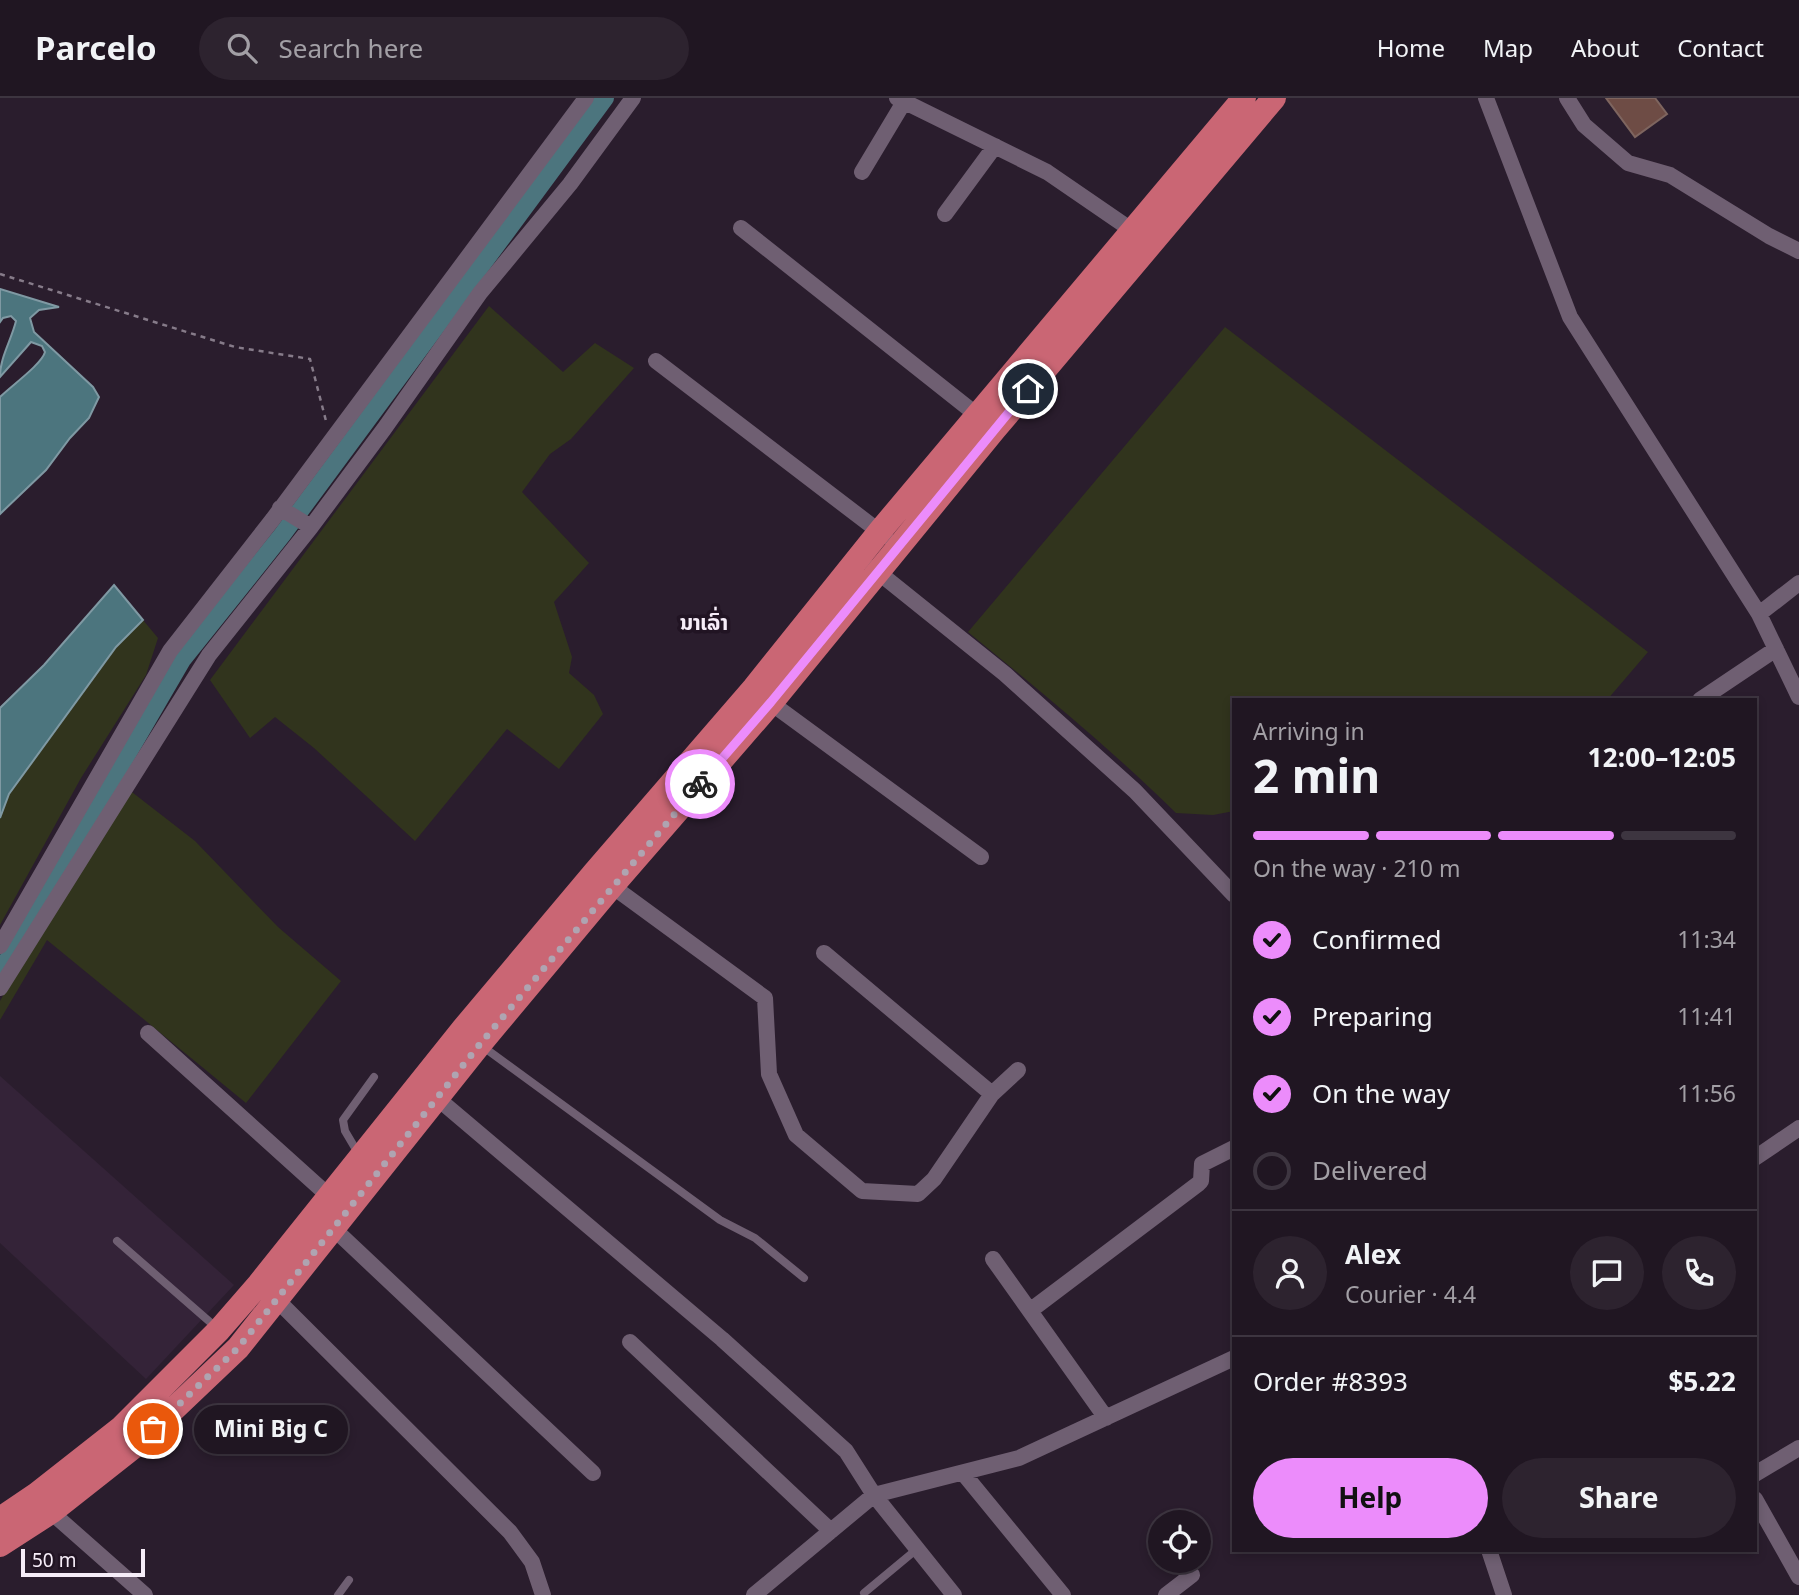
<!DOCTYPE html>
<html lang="en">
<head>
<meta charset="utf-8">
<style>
	body { margin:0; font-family:Georgia,"Noto Sans Lao",serif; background:#2d232f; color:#f1f3f6; height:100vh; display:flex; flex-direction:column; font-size:26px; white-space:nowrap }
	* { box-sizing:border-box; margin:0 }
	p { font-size:23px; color:#a29fa5 }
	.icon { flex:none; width:38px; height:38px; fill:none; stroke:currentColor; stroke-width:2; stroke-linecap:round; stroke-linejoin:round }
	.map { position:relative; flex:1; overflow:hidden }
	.drawer { position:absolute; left:1232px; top:600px; width:525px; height:854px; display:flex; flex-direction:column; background:#201622; border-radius:0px; box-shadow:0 4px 10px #0003,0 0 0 2px #3d3540 }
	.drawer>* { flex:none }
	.tools { position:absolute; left:1148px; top:1412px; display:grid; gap:14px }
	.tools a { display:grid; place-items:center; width:63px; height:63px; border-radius:50%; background:#201622; box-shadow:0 4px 10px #0003,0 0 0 2px #3d3540; font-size:35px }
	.scale { position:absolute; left:21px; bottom:18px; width:124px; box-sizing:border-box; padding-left:7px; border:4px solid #f6edf8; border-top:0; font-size:19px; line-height:24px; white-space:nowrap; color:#f6edf8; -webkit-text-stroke:5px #211423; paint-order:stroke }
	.pin { position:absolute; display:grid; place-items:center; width:60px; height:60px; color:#fff; margin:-30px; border:4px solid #fff; border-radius:50%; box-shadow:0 2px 7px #0007 }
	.courier { position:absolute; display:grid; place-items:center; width:70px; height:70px; margin:-35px; border:5px solid #ec8cfb; border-radius:50%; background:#fff; color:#222; box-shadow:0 2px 9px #0007 }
	.bubble { position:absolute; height:49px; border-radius:24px; background:#201622; box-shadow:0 4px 10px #0003,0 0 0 2px #3d3540; font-size:23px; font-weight:700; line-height:49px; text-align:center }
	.head em { font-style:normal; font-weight:700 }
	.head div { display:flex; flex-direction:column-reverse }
	.head { display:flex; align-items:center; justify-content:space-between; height:119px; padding:0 21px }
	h1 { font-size:46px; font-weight:700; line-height:52px }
	.bar { display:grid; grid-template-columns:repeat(4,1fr); gap:10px 7px; align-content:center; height:84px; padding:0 21px }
	.bar i { height:9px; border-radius:5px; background:#3d3540 }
	.bar .selected { background:#ec8cfb }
	.bar p { grid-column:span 4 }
	.line { display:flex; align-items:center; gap:18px; padding:0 21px; border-top:2px solid #3d3540 }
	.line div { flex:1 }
	.round { display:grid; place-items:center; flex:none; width:74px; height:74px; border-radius:37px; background:#2d232f }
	ol { padding:0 21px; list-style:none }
	li { display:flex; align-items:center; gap:21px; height:77px }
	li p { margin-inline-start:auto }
	li .icon { padding:7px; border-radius:50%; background:#ec8cfb; color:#111; stroke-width:4 }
	li:last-child { color:#a29fa5 }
	li i { width:38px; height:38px; border:4px solid #3d3540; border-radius:50% }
	.cta { display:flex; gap:14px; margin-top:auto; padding:14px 21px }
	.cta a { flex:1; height:80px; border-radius:42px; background:#ec8cfb; color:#111; font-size:28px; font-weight:700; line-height:80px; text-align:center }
	.cta a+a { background:#2d232f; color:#f1f3f6 }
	header { display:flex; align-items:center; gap:42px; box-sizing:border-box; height:98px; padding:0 35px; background:#201622; border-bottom:2px solid #3d3540 }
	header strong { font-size:33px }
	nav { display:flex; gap:38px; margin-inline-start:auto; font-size:24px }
	.search { width:490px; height:63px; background:#2d232f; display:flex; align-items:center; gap:18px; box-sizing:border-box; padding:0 24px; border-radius:38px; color:#a29fa5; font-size:26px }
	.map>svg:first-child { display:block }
	.built { fill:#342338 }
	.green { fill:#31341d }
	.water { fill:#4c757e; stroke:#7f99a3; stroke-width:2 }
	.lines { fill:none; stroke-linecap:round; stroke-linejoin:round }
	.canal { stroke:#4c757e; stroke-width:18 }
	.building { fill:#6e4c45; stroke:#7e655f; stroke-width:2 }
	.path { stroke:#867b89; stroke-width:2.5; stroke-dasharray:5 5; stroke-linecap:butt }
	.service { stroke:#6f5f72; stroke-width:8 }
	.minor { stroke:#6f5f72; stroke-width:16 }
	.trunk { stroke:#ca6674; stroke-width:24 }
	.done { stroke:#afa4b1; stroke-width:7; stroke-dasharray:0 12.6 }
	.route { stroke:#ec8cfb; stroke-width:9 }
	.labels { text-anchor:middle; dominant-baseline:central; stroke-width:7; stroke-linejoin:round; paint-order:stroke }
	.quarter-label { font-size:21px; font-weight:bold; fill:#f6edf8; stroke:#211423 }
</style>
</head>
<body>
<header>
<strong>Parcelo</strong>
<div class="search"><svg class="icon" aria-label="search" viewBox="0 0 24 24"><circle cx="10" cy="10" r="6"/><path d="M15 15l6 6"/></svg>Search here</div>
<nav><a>Home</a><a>Map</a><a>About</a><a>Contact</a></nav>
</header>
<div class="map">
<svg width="1799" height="1497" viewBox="0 0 1799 1497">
	<rect width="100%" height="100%" fill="#2a1d2d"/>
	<path class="built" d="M 0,978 L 234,1187 L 146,1281 L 0,1145 Z"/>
	<path class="green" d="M 489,208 L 563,274 L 595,245 L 634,270 L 571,341 L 550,356 L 522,394 L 589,465 L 554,504 L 572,559 L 569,575 L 594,597 L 603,616 L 559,671 L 507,631 L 415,743 L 314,650 L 275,619 L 250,640 L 210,582 Z
		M 1225,229 L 1648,554 L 1607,602 L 1234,602 L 1234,713 L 1213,717 L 1176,715 C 1110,650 1039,592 968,534 Z
		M 143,522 L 158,540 L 146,577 L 81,680 L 0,827 L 0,720 L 9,696 L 116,549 Z
		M 128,691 L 195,743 L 278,829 L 341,883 L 246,1005 L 47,842 L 0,922 L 0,903 L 51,810 Z"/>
	<path class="water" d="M 0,191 L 59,209 L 39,212 L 30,220 L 34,234 L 93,289 L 99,299 L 89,320 L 70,340 L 46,372 L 0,416 L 0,299 C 11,288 42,266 45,254 L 42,248 L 31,244 L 0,279 C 0,259 11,243 16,223 L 11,218 L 3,220 L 0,224 Z
		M 114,487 L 143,522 L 116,549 L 9,696 L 0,720 L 0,610 L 44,567 Z"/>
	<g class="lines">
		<path class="canal" d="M 0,875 L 182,562 L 282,437 L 605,0"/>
	</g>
	<path class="building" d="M 1606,0 L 1655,0 L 1667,16 L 1635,39 Z"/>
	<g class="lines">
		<path class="path" d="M 0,176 L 235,249 L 310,261 L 326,323"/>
		<path class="service" d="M 482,948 L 720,1122 L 755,1140 L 804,1180
			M 358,1055 L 345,1033 L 343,1022 L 374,979
			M 117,1143 L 218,1231
			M 864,1495 L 917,1451
			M 338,1497 L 349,1482"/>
		<path class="minor" d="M 897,0 L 1047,74 L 1133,133
			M 1486,0 L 1570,219 L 1759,516 L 1799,599
			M 1567,0 L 1584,27 L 1628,65 L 1670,77 L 1769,138 L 1799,153
			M 862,74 L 904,4
			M 945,116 L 995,48
			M 741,130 L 977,317
			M 656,263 L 885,438
			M 280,410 L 311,429
			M 873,470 L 1005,576 L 1135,693 L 1234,797
			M 1759,516 L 1799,485
			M 1700,602 L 1776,551
			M 771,605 L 981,759
			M 612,788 L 765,900 L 769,976 L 796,1037 L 862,1093 L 918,1096 L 934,1081 L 992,996 L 824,855
			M 0,848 L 170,553 L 273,421 L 586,0
			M 0,890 L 209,557 L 311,429 L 384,331 L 480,195 L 570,86 L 633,0
			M 148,935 L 330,1099
			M 430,994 L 722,1241 L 846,1353 L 874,1397 L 954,1497
			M 992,996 L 1018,972
			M 1755,1060 L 1799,1030
			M 333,1130 L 593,1375
			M 993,1161 L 1106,1320
			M 276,1201 L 510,1434 L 532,1464 L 543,1497
			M 1031,1212 L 1198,1086 L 1201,1083 L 1202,1066 L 1234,1050
			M 630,1244 L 831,1433
			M 963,1375 L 1063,1497
			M 1755,1376 L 1799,1350
			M 1755,1401 L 1799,1479
			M 51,1414 L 145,1497
			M 1489,1452 L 1504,1497
			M 754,1497 L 874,1397 L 1019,1360 L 1234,1260
			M 1166,1497 L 1192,1477"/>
		<path class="trunk" d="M 0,1421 L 37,1396 L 121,1330 L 219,1232 L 259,1186 L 463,931 L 595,774 L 754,590 L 880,433 L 1244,0
			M 0,1447 L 51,1414 L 136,1347 L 238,1250 L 480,946 L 612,788 L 771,605 L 994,332 L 1274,0"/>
	</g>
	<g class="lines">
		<path class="done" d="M 153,1331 L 238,1250 L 480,946 L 700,686"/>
		<path class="route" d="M 700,686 L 771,604 L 1028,291"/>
	</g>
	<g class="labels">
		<g class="quarter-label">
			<text x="704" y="524">ນາເລົ່າ</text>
		</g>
	</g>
</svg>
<div class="tools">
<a><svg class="icon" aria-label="locate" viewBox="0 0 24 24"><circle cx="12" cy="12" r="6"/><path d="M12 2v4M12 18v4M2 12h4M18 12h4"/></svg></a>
</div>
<div class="scale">50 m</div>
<div class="pin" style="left:153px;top:1331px;background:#ea580c"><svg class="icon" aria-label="bag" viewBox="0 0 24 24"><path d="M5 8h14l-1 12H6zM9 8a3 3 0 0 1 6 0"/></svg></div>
<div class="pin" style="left:1028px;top:291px;background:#1f2937"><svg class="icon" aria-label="home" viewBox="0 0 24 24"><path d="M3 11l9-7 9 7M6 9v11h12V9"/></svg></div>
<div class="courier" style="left:700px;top:686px"><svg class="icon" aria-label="bike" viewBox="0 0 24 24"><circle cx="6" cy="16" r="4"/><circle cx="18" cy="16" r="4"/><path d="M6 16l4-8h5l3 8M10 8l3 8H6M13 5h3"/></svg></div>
<div class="bubble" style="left:194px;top:1307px;width:154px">Mini Big C</div>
<section class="drawer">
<div class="head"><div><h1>2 min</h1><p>Arriving in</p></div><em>12:00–12:05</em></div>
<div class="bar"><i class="selected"></i><i class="selected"></i><i class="selected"></i><i></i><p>On the way · 210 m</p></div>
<ol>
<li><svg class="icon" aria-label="check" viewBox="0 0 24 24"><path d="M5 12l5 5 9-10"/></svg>Confirmed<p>11:34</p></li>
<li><svg class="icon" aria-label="check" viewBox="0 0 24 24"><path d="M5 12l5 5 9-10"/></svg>Preparing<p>11:41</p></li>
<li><svg class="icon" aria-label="check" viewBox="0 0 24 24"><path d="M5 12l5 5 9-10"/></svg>On the way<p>11:56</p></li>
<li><i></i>Delivered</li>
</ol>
<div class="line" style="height:126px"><a class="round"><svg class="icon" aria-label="person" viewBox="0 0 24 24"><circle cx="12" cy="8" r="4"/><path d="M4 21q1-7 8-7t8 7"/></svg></a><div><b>Alex</b><p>Courier · 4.4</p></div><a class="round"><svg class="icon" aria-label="chat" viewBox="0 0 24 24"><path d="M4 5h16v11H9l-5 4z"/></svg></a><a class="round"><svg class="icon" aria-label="phone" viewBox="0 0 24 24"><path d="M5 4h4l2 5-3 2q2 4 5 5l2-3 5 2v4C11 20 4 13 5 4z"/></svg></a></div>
<div class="line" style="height:91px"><div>Order #8393</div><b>$5.22</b></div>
<div class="cta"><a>Help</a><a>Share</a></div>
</section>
</div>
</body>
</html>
